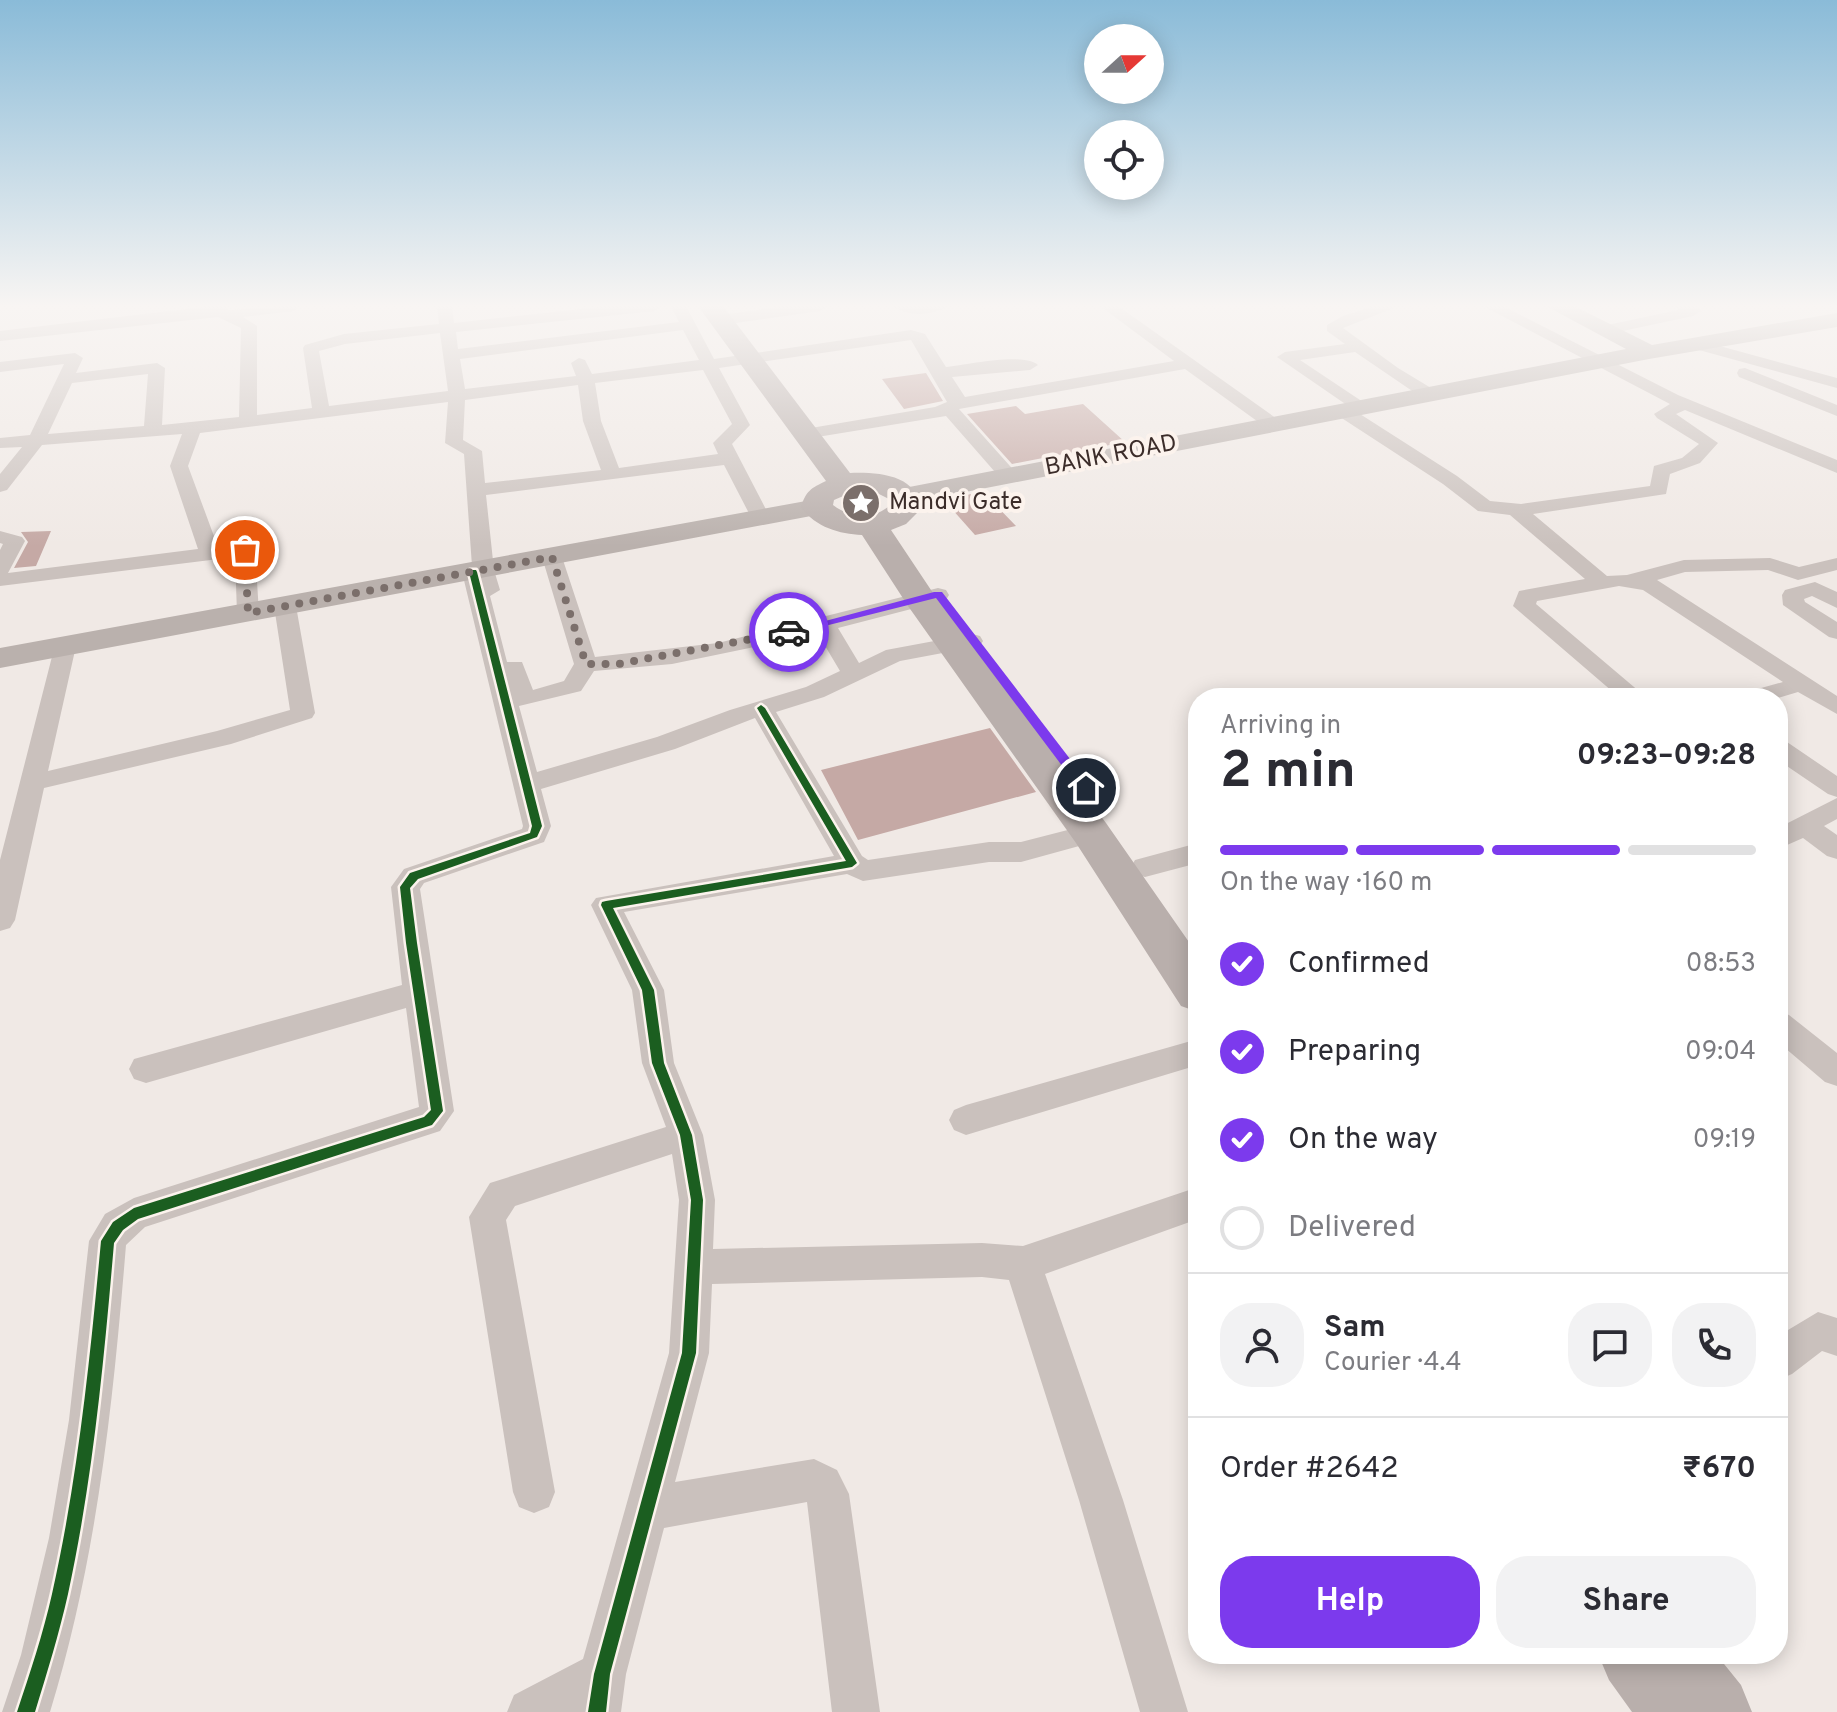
<!DOCTYPE html>
<html lang="en">
<head>
<meta charset="utf-8">
<style>
	body { margin:0; font-family:Overpass,sans-serif; background:#f2f2f3; color:#2b2b33; height:100vh; display:flex; flex-direction:column; font-size:30px; white-space:nowrap }
	* { box-sizing:border-box; margin:0 }
	p { font-size:26px; color:#7c7c81 }
	.icon { flex:none; width:44px; height:44px; fill:none; stroke:currentColor; stroke-width:2; stroke-linecap:round; stroke-linejoin:round }
	.map { position:relative; flex:1; overflow:hidden }
	.side { position:absolute; left:1188px; top:688px; width:600px; height:976px; display:flex; flex-direction:column; background:#fff; border-radius:32px; box-shadow:0 4px 20px #0003 }
	.side>* { flex:none }
	.needle { width:52px; rotate:69deg }
	.buttons { position:absolute; left:1084px; top:24px; display:grid; gap:16px }
	.buttons a { display:grid; place-items:center; width:80px; height:80px; border-radius:50%; background:#fff; box-shadow:0 4px 20px #0003; font-size:40px }
	.pin { position:absolute; display:grid; place-items:center; width:68px; height:68px; color:#fff; margin:-34px; border:4px solid #fff; border-radius:50%; box-shadow:0 2px 8px #0007 }
	.courier { position:absolute; display:grid; place-items:center; width:80px; height:80px; margin:-40px; border:6px solid #7c3aed; border-radius:50%; background:#fff; color:#222; box-shadow:0 2px 10px #0007 }
	.summary em { font-style:normal; font-weight:700 }
	.summary div { display:flex; flex-direction:column-reverse }
	.summary { display:flex; align-items:center; justify-content:space-between; height:136px; padding:0 32px }
	h1 { font-size:52px; font-weight:700; line-height:60px }
	.bar { display:grid; grid-template-columns:repeat(4,1fr); gap:12px 8px; align-content:center; height:96px; padding:0 32px }
	.bar i { height:10px; border-radius:6px; background:#e1e1e2 }
	.bar .selected { background:#7c3aed }
	.bar p { grid-column:span 4 }
	.line { display:flex; align-items:center; gap:20px; padding:0 32px; border-top:2px solid #e1e1e2 }
	.line div { flex:1 }
	.round { display:grid; place-items:center; flex:none; width:84px; height:84px; border-radius:32px; background:#f2f2f3 }
	ol { padding:0 32px; list-style:none }
	li { display:flex; align-items:center; gap:24px; height:88px }
	li p { margin-inline-start:auto }
	li .icon { padding:8px; border-radius:50%; background:#7c3aed; color:#fff; stroke-width:4 }
	li:last-child { color:#7c7c81 }
	li i { width:44px; height:44px; border:4px solid #e1e1e2; border-radius:50% }
	.action { display:flex; gap:16px; margin-top:auto; padding:16px 32px }
	.action a { flex:1; height:92px; border-radius:32px; background:#7c3aed; color:#fff; font-size:32px; font-weight:700; line-height:92px; text-align:center }
	.action a+a { background:#f2f2f3; color:#2b2b33 }
	.map>svg:first-child { display:block }
	.building { fill:#c5a9a5 }
	.lines { fill:none; stroke-linecap:round; stroke-linejoin:round }
	.street { fill:#cac1bd; fill-rule:evenodd }
	.secondary { fill:#bab1ad; fill-rule:evenodd }
	.primary { fill:#b9afac; fill-rule:evenodd }
	.cycleway-casing { stroke:#fcf3ed; stroke-width:5 }
	.cycleway { fill:#1b5e20; fill-rule:evenodd }
	.route { fill:#7c3aed }
	.done { stroke:#7b6f6b; stroke-width:8; stroke-dasharray:0 14.4 }
	.labels { text-anchor:middle; dominant-baseline:central; stroke-width:8; stroke-linejoin:round; paint-order:stroke }
	.far-street-label { font-size:24px; fill:#3c2d2a; stroke:#fcf3ed }
	.far-poi-label { font-size:24px; fill:#3c2d2a; stroke:#fcf3ed; text-anchor:start }
</style>
</head>
<body>
<div class="map">
<svg width="1837" height="1712" viewBox="0 0 1837 1712">
	<rect width="100%" height="100%" fill="#f0e9e5"/>
	<path class="building" d="M 926,373 L 943,401 L 904,409 L 882,379 Z
		M 1083,404 L 1125,442 L 1012,464 L 967,414 L 1016,406 L 1025,414 Z
		M 983,492 L 1016,526 L 975,535 L 943,499 Z
		M 51,531 L 36,566 L 14,568 L 28,542 L 21,532 Z
		M 990,728 L 1036,792 L 858,840 L 821,770 Z"/>
	<g class="lines">
		<path class="street" d="M 212,306 L 228,306 L 228,310 L 301,306 L 294,311 L 243,317 L 257,326 L 257,415 L 312,408 L 303,348 L 305,345 L 344,334 L 439,324 L 437,306 L 452,306 L 454,323 L 608,306 L 662,306 L 655,311 L 456,332 L 458,349 L 679,322 L 671,306 L 686,306 L 714,359 L 911,330 L 925,334 L 946,367 C 967,365 1023,352 1038,365 L 1030,370 L 952,377 L 965,397 L 1174,361 L 1100,306 L 1118,306 L 1280,421 L 1283,425 L 1280,429 L 1268,429 L 1185,369 L 959,409 L 1019,476 L 1009,482 L 1002,480 L 946,416 L 805,439 L 799,438 L 796,434 L 805,429 L 935,407 L 947,402 L 911,340 L 719,368 L 750,425 L 732,444 L 771,519 L 768,523 L 754,523 L 724,465 L 486,495 L 494,570 L 500,590 L 490,596 L 507,662 L 522,662 L 533,690 L 564,681 L 574,664 L 542,557 L 552,551 L 562,557 L 595,657 L 718,643 L 938,588 L 946,590 L 949,595 L 946,600 L 838,628 L 859,663 L 886,650 L 972,634 L 980,636 L 983,641 L 980,646 L 900,661 L 824,697 L 776,712 L 862,856 L 868,860 L 989,842 L 1021,842 L 1091,824 L 1101,826 L 1105,833 L 1101,840 L 1021,862 L 989,862 L 863,881 L 847,874 L 624,912 L 664,990 L 674,1063 L 703,1135 L 715,1200 L 713,1249 L 982,1243 L 1023,1246 L 1198,1187 L 1198,1219 L 1045,1274 L 1123,1500 L 1188,1712 L 1140,1712 L 1079,1500 L 1009,1280 L 982,1277 L 712,1284 L 709,1353 L 675,1482 L 814,1459 L 837,1470 L 849,1494 L 880,1712 L 832,1712 L 807,1502 L 664,1528 L 626,1674 L 621,1712 L 507,1712 L 514,1695 L 583,1659 L 669,1353 L 679,1200 L 672,1154 L 515,1206 L 506,1220 L 555,1492 L 549,1507 L 534,1513 L 519,1507 L 513,1492 L 469,1217 L 490,1183 L 666,1127 L 642,1063 L 632,990 L 591,905 L 596,898 L 834,856 L 755,718 L 675,749 L 541,789 L 551,826 L 544,842 L 424,883 L 420,889 L 454,1111 L 440,1131 L 145,1227 L 126,1245 C 113,1404 97,1559 50,1712 L 2,1712 L 21,1655 L 49,1538 L 69,1420 L 89,1241 L 105,1214 L 134,1198 L 419,1107 L 406,1008 L 146,1083 L 134,1079 L 129,1069 L 134,1059 L 402,985 L 391,887 L 404,869 L 522,829 L 523,826 L 462,572 L 472,566 L 464,454 L 445,443 L 448,402 L 200,433 L 188,466 L 218,547 L 245,544 L 255,550 L 259,613 L 256,618 L 240,618 L 237,613 L 235,557 L 0,586 L 0,550 L 3,544 L 0,543 L 0,531 L 22,537 L 25,541 L 8,573 L 198,549 L 170,466 L 182,434 L 42,445 L 7,490 L 0,492 L 0,474 L 22,447 L 0,448 L 0,438 L 30,435 L 64,364 L 0,372 L 0,362 L 75,353 L 83,358 L 76,373 L 157,363 L 165,368 L 162,425 L 239,417 L 241,328 L 218,317 L 0,341 L 0,331 ZM 683,330 L 699,360 L 592,374 L 585,360 L 579,358 L 571,363 L 576,376 L 465,389 L 460,359 ZM 440,333 L 448,391 L 329,406 L 319,351 L 345,344 ZM 703,370 L 732,424 L 713,443 L 718,454 L 619,468 L 601,421 L 595,383 ZM 148,374 L 144,426 L 48,434 L 72,383 ZM 578,385 L 583,421 L 601,470 L 485,483 L 482,451 L 463,440 L 465,400 ZM 818,634 L 840,671 L 806,687 L 730,710 L 657,737 L 537,772 L 519,706 L 581,691 L 594,671 L 672,664 Z
			M 785,306 L 827,306 L 820,311 L 721,325 L 713,320 L 721,315 Z
			M 893,306 L 948,306 C 933,316 907,317 893,306 Z
			M 1374,306 L 1399,306 L 1343,328 L 1398,368 L 1436,391 L 1439,395 L 1436,399 L 1424,399 L 1355,352 L 1300,360 L 1372,408 L 1363,413 L 1357,412 L 1277,357 L 1285,352 L 1345,344 L 1327,331 L 1327,325 L 1343,316 Z
			M 1483,306 L 1503,306 L 1678,395 L 1837,460 L 1837,473 L 1685,410 L 1676,414 L 1718,443 L 1700,463 L 1670,474 L 1666,494 L 1533,514 L 1607,576 L 1627,575 L 1684,560 L 1770,558 L 1799,567 L 1837,558 L 1837,570 L 1798,580 L 1768,570 L 1685,572 L 1657,580 L 1837,696 L 1837,714 L 1798,692 L 1778,698 L 1740,698 L 1743,693 L 1783,682 L 1643,590 L 1619,586 L 1537,601 L 1536,604 L 1647,698 L 1620,698 L 1513,606 L 1519,591 L 1585,579 L 1510,515 L 1478,511 L 1443,484 L 1337,415 L 1334,411 L 1337,407 L 1349,407 L 1457,476 L 1490,501 L 1521,504 L 1650,486 L 1654,466 L 1682,458 L 1699,444 L 1657,418 L 1654,414 L 1670,404 Z
			M 1676,306 L 1696,306 L 1701,311 L 1693,316 L 1604,335 L 1596,330 L 1598,327 L 1678,310 Z
			M 1694,339 L 1837,378 L 1837,388 L 1688,347 L 1688,341 Z
			M 1745,368 L 1837,405 L 1837,416 L 1739,377 L 1737,373 L 1739,369 Z
			M 1815,582 L 1837,592 L 1837,608 L 1812,596 L 1804,599 L 1805,602 L 1837,622 L 1837,639 L 1829,637 L 1783,605 L 1782,595 L 1785,590 Z
			M 285,599 L 296,606 L 315,713 L 312,718 L 231,744 L 44,788 L 15,920 L 10,928 L 0,931 L 0,860 L 56,641 L 72,641 L 76,646 L 48,771 L 217,731 L 290,710 L 274,606 Z
			M 1778,740 L 1787,742 L 1837,776 L 1837,797 L 1828,794 L 1778,760 Z
			M 1837,798 L 1837,819 L 1824,826 L 1837,835 L 1837,859 L 1827,856 L 1803,838 L 1778,849 L 1778,828 Z
			M 1198,843 L 1198,863 L 1145,877 L 1135,874 L 1131,867 L 1135,860 Z
			M 1778,1011 L 1789,1015 L 1837,1053 L 1837,1086 L 1825,1082 L 1778,1042 Z
			M 1198,1039 L 1198,1065 L 966,1135 L 954,1130 L 949,1120 L 954,1110 L 966,1105 Z
			M 1818,1312 L 1837,1318 L 1837,1356 L 1822,1351 L 1792,1374 L 1778,1380 L 1778,1336 Z"/>
		<path class="secondary" d="M 1546,306 L 1574,306 L 1652,345 L 1837,313 L 1837,327 L 1649,359 L 904,504 L 894,502 L 890,496 L 894,490 L 904,488 L 1626,349 Z
			M 817,499 L 827,501 L 831,507 L 827,513 L 0,668 L 0,648 Z"/>
		<path class="primary" d="M 698,306 L 723,306 L 850,473 C 879,472 919,475 920,510 L 906,524 L 891,530 L 933,593 L 1106,823 L 1198,955 L 1198,1012 L 1181,1006 L 1076,843 L 908,606 L 862,535 C 839,534 815,527 801,507 C 806,491 811,488 826,481 ZM 855,491 L 875,492 L 889,499 L 888,507 C 871,520 850,518 833,505 L 834,500 Z
			M 1598,1654 L 1716,1654 L 1741,1685 L 1752,1712 L 1632,1712 L 1609,1680 Z"/>
		<defs>
			<path id="cycleway" d="M 470,570 L 476,570 L 477,572 L 542,826 L 537,837 L 418,879 L 410,888 L 417,943 L 443,1111 L 432,1125 L 138,1219 L 123,1230 L 114,1243 C 104,1360 93,1478 68,1594 C 59,1634 47,1673 35,1712 L 17,1712 C 30,1673 43,1634 52,1594 C 78,1478 90,1359 101,1241 L 113,1222 L 134,1208 L 424,1117 L 431,1110 L 406,943 L 400,887 L 410,873 L 530,833 L 532,826 L 469,572 Z
				M 761,705 L 765,708 L 857,863 L 852,867 L 613,908 L 654,990 L 664,1063 L 692,1135 L 703,1200 L 696,1353 L 610,1674 L 606,1712 L 588,1712 L 594,1674 L 682,1353 L 691,1200 L 680,1135 L 652,1063 L 642,990 L 601,905 L 602,902 L 606,901 L 846,861 L 757,708 Z"/>
		</defs>
		<use href="#cycleway" class="cycleway-casing"/>
		<use href="#cycleway" class="cycleway"/>
	</g>
	<linearGradient id="sky" x2="0" y2="1"><stop stop-color="#8abbd8"/><stop offset="0.56" stop-color="#f8f5f3"/><stop offset="1" stop-color="#f8f5f3" stop-opacity="0"/></linearGradient>
	<rect width="1837" height="546" fill="url(#sky)"/>
	<path class="route" d="M 934,592 L 942,592 L 1090,785 L 1090,791 L 1081,791 L 936,598 L 789,635 L 784,632 Z"/>
	<g class="lines">
		<path class="done" d="M 245,550 L 248,613 L 552,557 L 586,664 L 618,664 L 789,632"/>
	</g>
	<defs>
		<symbol id="sight-disc" viewBox="-11 -11 22 22"><circle r="9.5" fill="#7b6f6b" stroke="#fcf3ed"/><path d="M0-6L1.8-2.2L6-1.7L2.9 1.2L3.7 5.4L0 3.3L-3.7 5.4L-2.9 1.2L-6-1.7L-1.8-2.2Z" fill="#fff"/></symbol>
	</defs>
	<g fill-rule="evenodd">
		<use href="#sight-disc" x="839" y="481" width="44" height="44"/>
	</g>
	<g class="labels">
		<g class="far-street-label">
			<text transform="translate(1111 456) rotate(-11)">BANK ROAD</text>
		</g>
		<g class="far-poi-label">
			<text x="889" y="503">Mandvi Gate</text>
		</g>
	</g>
</svg>
<div class="buttons">
<a><svg class="needle" viewBox="-14 -14 28 28"><path d="M0-13l5 13h-10z" fill="#e53935"/><path d="M0 13l5-13h-10z" fill="#7c7c81"/></svg></a>
<a><svg class="icon" aria-label="locate" viewBox="0 0 24 24"><circle cx="12" cy="12" r="6"/><path d="M12 2v4M12 18v4M2 12h4M18 12h4"/></svg></a>
</div>
<div class="pin" style="left:245px;top:550px;background:#ea580c"><svg class="icon" aria-label="bag" viewBox="0 0 24 24"><path d="M5 8h14l-1 12H6zM9 8a3 3 0 0 1 6 0"/></svg></div>
<div class="pin" style="left:1086px;top:788px;background:#1f2937"><svg class="icon" aria-label="home" viewBox="0 0 24 24"><path d="M3 11l9-7 9 7M6 9v11h12V9"/></svg></div>
<div class="courier" style="left:789px;top:632px"><svg class="icon" aria-label="car" viewBox="0 0 24 24"><path d="M5 17H2v-5l4-1 3-4h7l3 4 3 1v5h-3M9 17h6M6 11h13"/><circle cx="7" cy="17" r="2"/><circle cx="17" cy="17" r="2"/></svg></div>
<section class="side">
<div class="summary"><div><h1>2 min</h1><p>Arriving in</p></div><em>09:23–09:28</em></div>
<div class="bar"><i class="selected"></i><i class="selected"></i><i class="selected"></i><i></i><p>On the way · 160 m</p></div>
<ol>
<li><svg class="icon" aria-label="check" viewBox="0 0 24 24"><path d="M5 12l5 5 9-10"/></svg>Confirmed<p>08:53</p></li>
<li><svg class="icon" aria-label="check" viewBox="0 0 24 24"><path d="M5 12l5 5 9-10"/></svg>Preparing<p>09:04</p></li>
<li><svg class="icon" aria-label="check" viewBox="0 0 24 24"><path d="M5 12l5 5 9-10"/></svg>On the way<p>09:19</p></li>
<li><i></i>Delivered</li>
</ol>
<div class="line" style="height:144px"><a class="round"><svg class="icon" aria-label="person" viewBox="0 0 24 24"><circle cx="12" cy="8" r="4"/><path d="M4 21q1-7 8-7t8 7"/></svg></a><div><b>Sam</b><p>Courier · 4.4</p></div><a class="round"><svg class="icon" aria-label="chat" viewBox="0 0 24 24"><path d="M4 5h16v11H9l-5 4z"/></svg></a><a class="round"><svg class="icon" aria-label="phone" viewBox="0 0 24 24"><path d="M5 4h4l2 5-3 2q2 4 5 5l2-3 5 2v4C11 20 4 13 5 4z"/></svg></a></div>
<div class="line" style="height:104px"><div>Order #2642</div><b>₹670</b></div>
<div class="action"><a>Help</a><a>Share</a></div>
</section>
</div>
</body>
</html>
